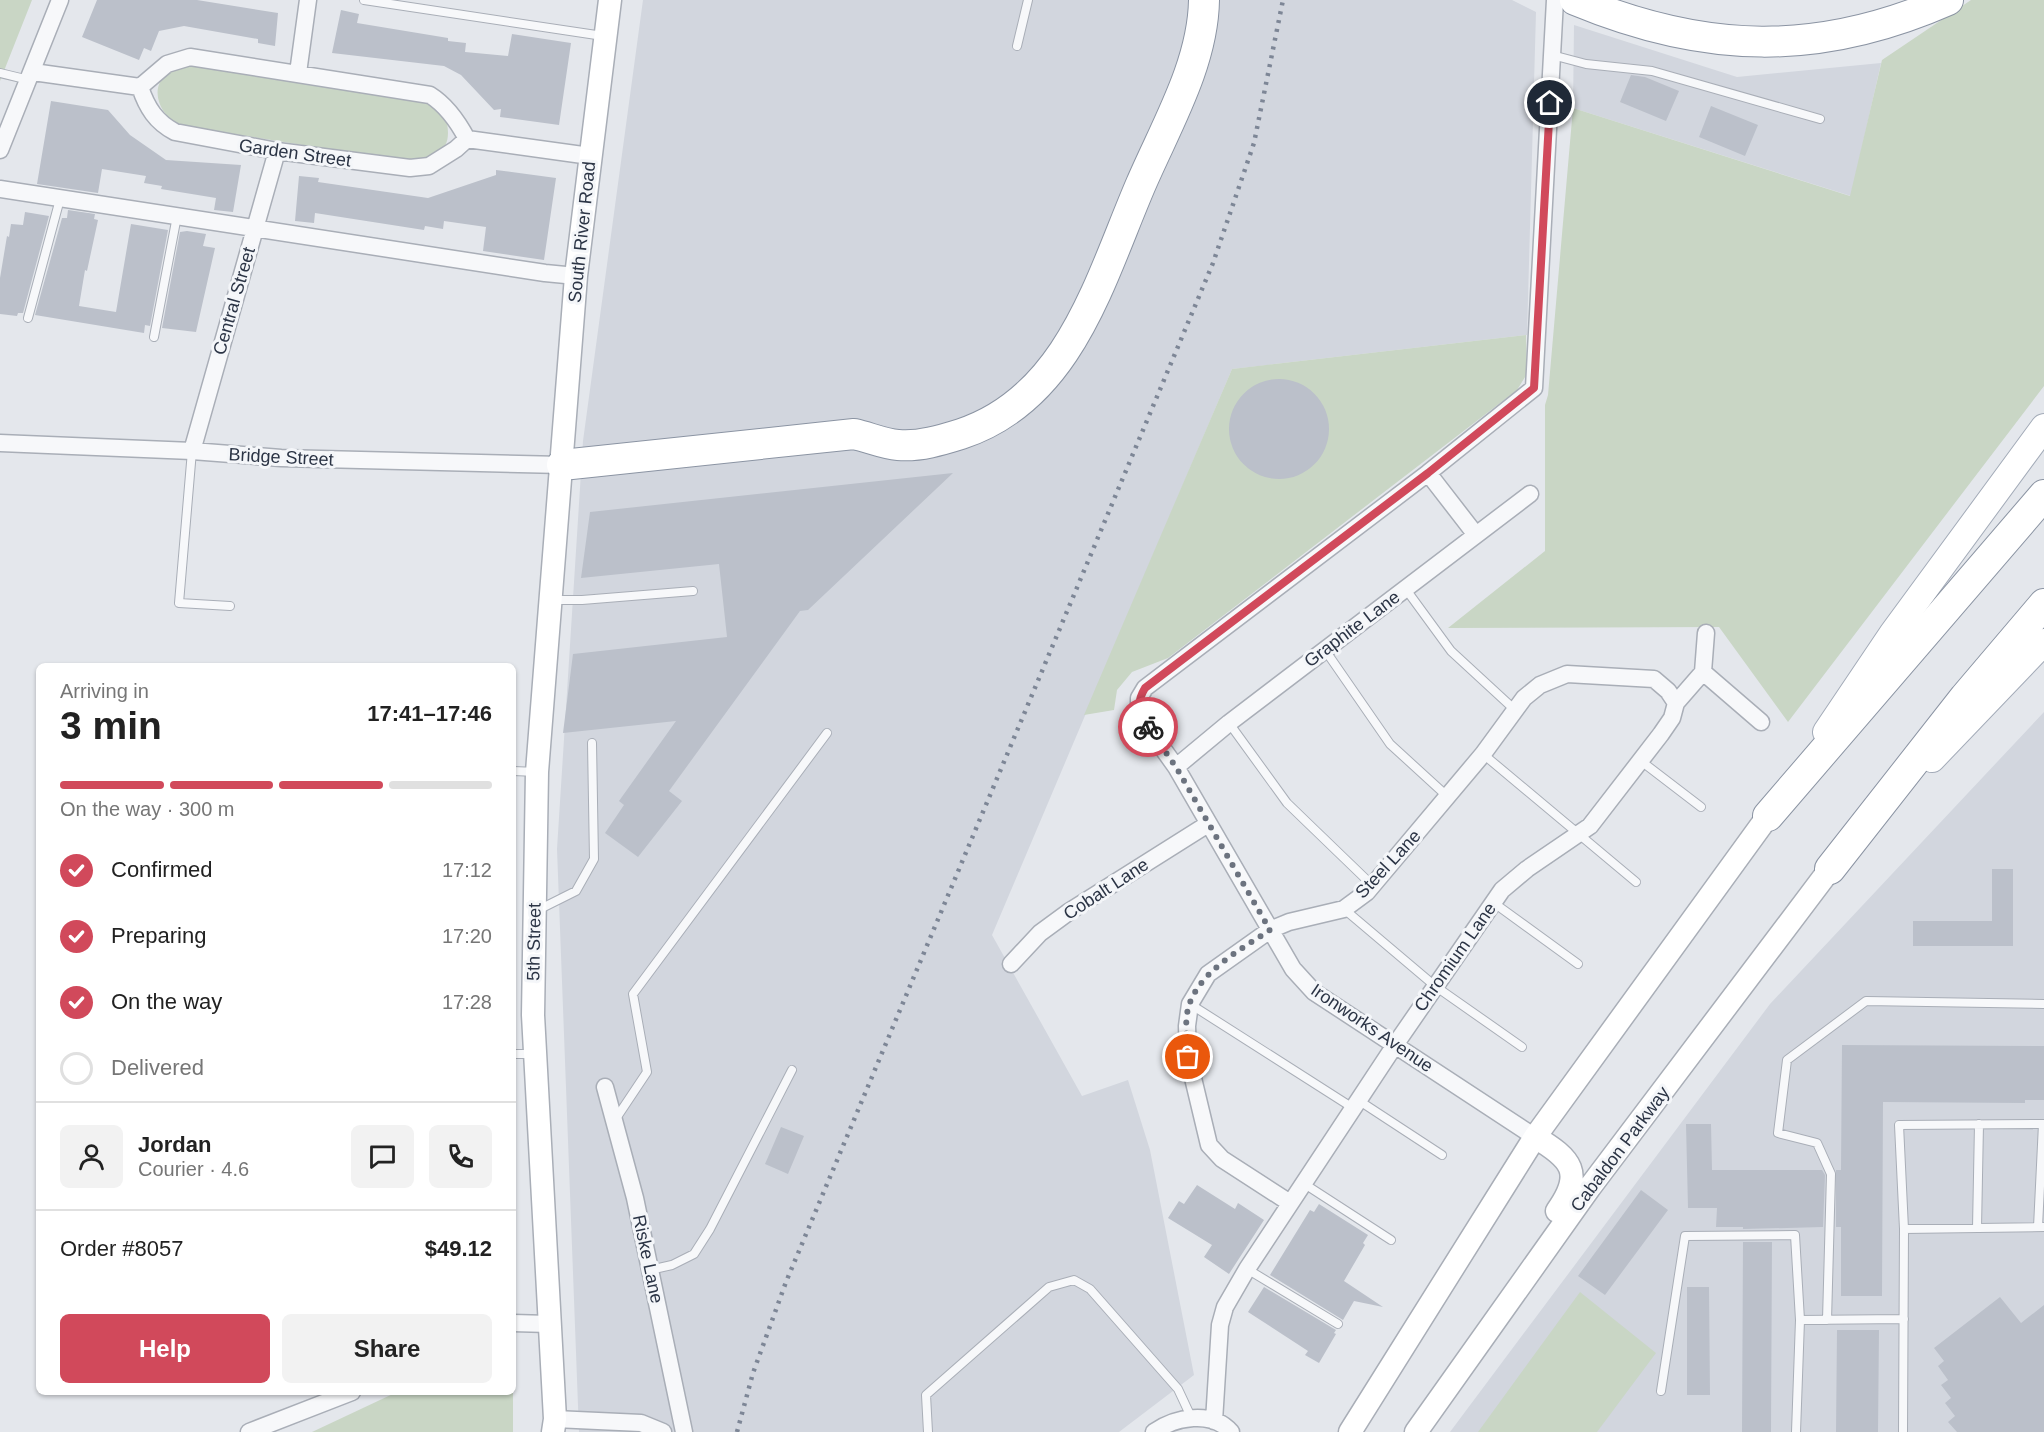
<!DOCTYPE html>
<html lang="en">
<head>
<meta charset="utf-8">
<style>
	body { margin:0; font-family:Arial,sans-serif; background:#f2f2f2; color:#222; height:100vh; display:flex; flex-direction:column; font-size:22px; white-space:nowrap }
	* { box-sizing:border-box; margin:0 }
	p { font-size:20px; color:#767676 }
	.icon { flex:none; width:33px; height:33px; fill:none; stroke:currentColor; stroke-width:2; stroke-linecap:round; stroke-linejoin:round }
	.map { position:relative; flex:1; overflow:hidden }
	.sheet { position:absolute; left:36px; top:663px; width:480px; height:732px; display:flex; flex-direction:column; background:#fff; border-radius:9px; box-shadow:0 2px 4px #0004 }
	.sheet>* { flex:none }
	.pin { position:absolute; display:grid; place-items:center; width:51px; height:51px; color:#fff; margin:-26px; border:3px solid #fff; border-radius:50%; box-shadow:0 2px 6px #0007 }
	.courier { position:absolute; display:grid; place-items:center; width:60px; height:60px; margin:-30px; border:4px solid #d1495b; border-radius:50%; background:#fff; color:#222; box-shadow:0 2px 8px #0007 }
	.overview em { font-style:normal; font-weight:800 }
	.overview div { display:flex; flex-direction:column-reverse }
	.overview { display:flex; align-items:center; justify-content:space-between; height:102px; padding:0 24px }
	h1 { font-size:39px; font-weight:800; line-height:45px }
	.bar { display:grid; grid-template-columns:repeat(4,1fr); gap:9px 6px; align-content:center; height:72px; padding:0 24px }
	.bar i { height:8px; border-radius:4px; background:#e0e0e0 }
	.bar .selected { background:#d1495b }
	.bar p { grid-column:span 4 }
	.line { display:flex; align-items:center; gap:15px; padding:0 24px; border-top:2px solid #e0e0e0 }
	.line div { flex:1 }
	.round { display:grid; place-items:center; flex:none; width:63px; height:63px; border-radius:9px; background:#f2f2f2 }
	ol { padding:0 24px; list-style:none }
	li { display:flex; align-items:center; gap:18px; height:66px }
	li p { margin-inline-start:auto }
	li .icon { padding:6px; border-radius:50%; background:#d1495b; color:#fff; stroke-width:4 }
	li:last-child { color:#767676 }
	li i { width:33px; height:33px; border:3px solid #e0e0e0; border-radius:50% }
	.action { display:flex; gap:12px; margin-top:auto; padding:12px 24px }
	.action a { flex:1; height:69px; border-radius:9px; background:#d1495b; color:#fff; font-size:24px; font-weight:800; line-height:69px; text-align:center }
	.action a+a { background:#f2f2f2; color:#222 }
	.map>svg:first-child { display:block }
	.built { fill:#d2d6de }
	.green { fill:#c9d6c5 }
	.building { fill:#bbc0ca }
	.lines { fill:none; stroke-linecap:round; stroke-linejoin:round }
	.service-casing { stroke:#a9aeb7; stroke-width:10 }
	.minor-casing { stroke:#a9aeb7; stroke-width:19 }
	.secondary-casing { stroke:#a9aeb7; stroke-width:25 }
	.primary-casing { stroke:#a3abb8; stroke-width:28 }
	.motorway-casing { stroke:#8b94a3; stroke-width:32 }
	.service { stroke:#f7f8fa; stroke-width:8 }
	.minor { stroke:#f7f8fa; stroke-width:16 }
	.secondary { stroke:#fff; stroke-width:22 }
	.primary { stroke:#fff; stroke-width:26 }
	.motorway { stroke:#fff; stroke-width:30 }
	.rail { stroke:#7d8696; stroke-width:4.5; stroke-dasharray:3 6; stroke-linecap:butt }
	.done { stroke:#6c737f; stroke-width:6; stroke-dasharray:0 10.8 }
	.route { stroke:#d1495b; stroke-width:8 }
	.labels { text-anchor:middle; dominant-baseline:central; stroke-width:6; stroke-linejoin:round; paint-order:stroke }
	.street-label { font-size:18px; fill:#2b3445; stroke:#f4f6f9 }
</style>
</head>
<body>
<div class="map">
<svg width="2044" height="1432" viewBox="0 0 2044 1432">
	<rect width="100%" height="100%" fill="#e4e7ec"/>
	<path class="built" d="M 643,0 L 1512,0 L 1536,12 L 1527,335 L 1232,369 L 992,935 L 1082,1096 L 1128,1080 L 1150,1150 L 1194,1375 L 1119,1432 L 579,1432 L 557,849 L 583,441 Z
		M 1574,25 L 1737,77 L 1881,63 L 1851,196 L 1573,108 Z
		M 2044,712 L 2044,1432 L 1450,1432 L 1770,1004 Z"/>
	<path class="green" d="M 0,0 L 32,0 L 0,81 Z
		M 1971,0 L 2044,0 L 2044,386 L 1788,722 L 1719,627 L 1448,628 L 1545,551 L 1545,405 L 1548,395 L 1573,108 L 1850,196 L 1882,60 Z
		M 188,63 L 426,99 L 445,115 C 455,150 439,156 410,162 L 177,125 C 161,115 148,89 167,74 C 173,69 181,66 188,63 Z
		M 1526,335 L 1527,374 L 1517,390 L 1168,658 L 1132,672 L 1117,690 L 1114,710 L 1084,715 L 1232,369 Z
		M 1580,1292 L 1656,1353 L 1597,1432 L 1478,1432 Z
		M 397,1392 L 513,1392 L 513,1432 L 312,1432 Z"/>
	<path class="building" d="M 97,0 L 197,0 L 278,13 L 275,46 L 258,43 L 258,39 L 184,26 L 159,31 L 151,51 L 144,48 L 139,60 L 82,37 Z
		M 341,10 L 359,14 L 357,23 L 448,38 L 448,41 L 466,43 L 465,52 L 508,56 L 512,34 L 571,43 L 559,125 L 500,117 L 501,109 L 494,110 L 461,75 L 444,66 L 332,53 Z
		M 1631,75 L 1645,77 L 1679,91 L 1666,121 L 1620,102 Z
		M 51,101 L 108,110 L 130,135 L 166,160 L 241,165 L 233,212 L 214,210 L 216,198 L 161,189 L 162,186 L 144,183 L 146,176 L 102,169 L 98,193 L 37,184 Z
		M 1711,106 L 1758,125 L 1745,156 L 1699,137 Z
		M 496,170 L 556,178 L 544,260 L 483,251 L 486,227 L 444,221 L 443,229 L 425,226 L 424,230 L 315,213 L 314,223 L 295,221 L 299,176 L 319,178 L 318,182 L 428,198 L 496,175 Z
		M 68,210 L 95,214 L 94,219 L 98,220 L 87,271 L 85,270 L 79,306 L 116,312 L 131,224 L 168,230 L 150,326 L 145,325 L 144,333 L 35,315 L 62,218 L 67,218 Z
		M 25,212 L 49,216 L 23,313 L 18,313 L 17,316 L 0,314 L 0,278 L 7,236 L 9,237 L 11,224 L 23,225 Z
		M 187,231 L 206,234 L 203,246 L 215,248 L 196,332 L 162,328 L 180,232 Z
		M1229 429a50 50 0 1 1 100 0a50 50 0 1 1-100 0Z
		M 953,473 L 808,610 L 800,611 L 669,791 L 682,801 L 638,857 L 605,833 L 624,805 L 619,801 L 676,721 L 563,733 L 573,654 L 727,637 L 719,564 L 581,578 L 590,512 Z
		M 1992,869 L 2013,869 L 2013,946 L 1913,946 L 1913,921 L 1992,921 Z
		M 1842,1045 L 2044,1046 L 2044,1100 L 2025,1100 L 2025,1103 L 1883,1102 L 1882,1296 L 1841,1296 L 1841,1227 L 1836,1227 L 1836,1170 L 1841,1170 Z
		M 1686,1124 L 1711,1124 L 1712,1170 L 1822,1170 L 1825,1175 L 1823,1227 L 1743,1229 L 1743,1227 L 1716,1227 L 1717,1208 L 1688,1208 Z
		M 781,1127 L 804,1136 L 788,1174 L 765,1164 Z
		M 1197,1185 L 1235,1209 L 1238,1203 L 1264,1220 L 1229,1274 L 1204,1257 L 1212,1245 L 1168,1218 L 1179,1201 L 1184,1204 Z
		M 1641,1190 L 1668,1210 L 1605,1295 L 1578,1276 Z
		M 1319,1204 L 1368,1235 L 1363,1243 L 1365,1245 L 1344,1281 L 1383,1307 L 1354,1301 L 1343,1320 L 1270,1275 L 1310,1210 L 1314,1212 Z
		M 1743,1242 L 1772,1242 L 1771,1432 L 1742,1432 Z
		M 1264,1287 L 1336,1330 L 1334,1333 L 1336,1334 L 1319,1363 L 1305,1355 L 1308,1351 L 1248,1312 Z
		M 1687,1287 L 1709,1287 L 1710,1395 L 1687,1395 Z
		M 2000,1297 L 2021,1323 L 2044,1305 L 2044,1432 L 1957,1432 L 1948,1422 L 1955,1416 L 1945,1403 L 1951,1398 L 1941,1385 L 1948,1380 L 1938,1366 L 1944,1361 L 1934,1348 Z
		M 1837,1330 L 1879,1330 L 1878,1432 L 1836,1432 Z"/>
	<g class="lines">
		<defs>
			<path id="service" d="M 364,0 L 603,36
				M 1017,46 L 1028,0
				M 1552,55 L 1586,64 L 1652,71 L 1820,119
				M 0,73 L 29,80
				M 28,318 L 60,199
				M 154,337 L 177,216
				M 192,451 L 179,603 L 230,606
				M 1405,588 L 1451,651 L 1515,710
				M 551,600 L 582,600 L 693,591
				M 1325,650 L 1390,744 L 1448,797
				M 1229,723 L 1287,803 L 1373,886
				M 1483,754 L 1636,882
				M 1641,761 L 1701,807
				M 513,771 L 537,772
				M 1494,903 L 1578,964
				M 1344,909 L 1435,986 L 1522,1047
				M 536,911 L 576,891 L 594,859 L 592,743
				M 1190,1004 L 1353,1108
				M 513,1054 L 534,1054
				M 1358,1100 L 1442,1155
				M 615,1120 L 647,1072 L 633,994 L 827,733
				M 1303,1183 L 1391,1240
				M 2038,1227 L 2043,1124
				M 1977,1228 L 1979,1124
				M 1904,1229 L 1899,1125 L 2044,1124
				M 1247,1269 L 1338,1324
				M 650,1270 L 672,1265 L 694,1254 L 710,1229 L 792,1070
				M 1827,1320 L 1831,1174 L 1817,1143 L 1778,1133 L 1787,1060 L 1866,1001 L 2044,1004
				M 1661,1391 L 1685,1236 L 1795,1235 L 1800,1320
				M 928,1432 L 926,1395 L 1049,1287 L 1074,1280 L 1090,1289 L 1178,1389 L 1192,1419
				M 1796,1432 L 1800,1320 L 1904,1319
				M 1903,1432 L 1904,1229 L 2044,1227"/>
			<path id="minor" d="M 33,72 L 140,87
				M 298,73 L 308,0
				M 140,87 C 147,108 156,122 175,132 L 277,151 L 410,168 L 429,166 L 456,149 L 467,139
				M 140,87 L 167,64 L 190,57 L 430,95 C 446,105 458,122 467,139
				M 467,139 L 590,156
				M 0,150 L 60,0
				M 0,189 L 545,273 L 576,276
				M 0,443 L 192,451 L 281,458 L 562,465
				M 192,451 L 277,151
				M 1428,473 L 1476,535
				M 1703,672 L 1761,722
				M 1676,703 L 1703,672 L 1706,633
				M 1176,767 L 1229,723 L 1530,494
				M 1011,964 L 1040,933 L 1070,911 L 1208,824
				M 605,1087 L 635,1198 L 684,1432
				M 1535,1137 L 1314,992 L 1293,969 L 1176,767 L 1143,721 L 1139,708 L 1139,698 L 1145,688 L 1428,473 L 1534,388 L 1555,0
				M 513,1323 L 549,1324
				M 555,1419 L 641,1423 L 663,1432
				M 1214,1421 L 1220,1325 L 1225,1307 L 1247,1269 L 1395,1045 L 1502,890 L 1527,869 L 1590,826 L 1661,734 L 1672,718 L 1676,703 L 1668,691 L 1654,679 L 1567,674 L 1540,685 L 1524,698 L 1483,754 L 1367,892 L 1344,909 L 1289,922 L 1270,930 L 1208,974 L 1190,1004 L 1187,1026 L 1188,1057 L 1209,1145 L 1222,1159 L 1290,1203
				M 249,1432 L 352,1392
				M 1154,1432 C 1175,1417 1212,1410 1231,1432"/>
			<path id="secondary" d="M 1535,1137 C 1572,1159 1584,1173 1557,1211
				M 553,1432 L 555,1419 L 533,1015 L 537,772 L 576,276 L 610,0
				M 1350,1432 L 1535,1137 L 1768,816
				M 1416,1432 L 1590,1187 L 1830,869"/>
			<path id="primary" d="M 1826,732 L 1892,634 L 2044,427
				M 1932,759 L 2044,642"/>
			<path id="motorway" d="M 1575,0 C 1705,54 1819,57 1948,0
				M 562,465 L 854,434 C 868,437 884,444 898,445 C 919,447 942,440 961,434 C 1070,398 1100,279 1141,184 C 1166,126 1203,64 1204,0
				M 1768,816 L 2044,495
				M 1830,869 L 1965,697 L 2044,604"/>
		</defs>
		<use href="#service" class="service-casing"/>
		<use href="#minor" class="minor-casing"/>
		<use href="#secondary" class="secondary-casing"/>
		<use href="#primary" class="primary-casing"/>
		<use href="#motorway" class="motorway-casing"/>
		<use href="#service" class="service"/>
		<use href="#minor" class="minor"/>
		<use href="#secondary" class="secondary"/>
		<use href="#primary" class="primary"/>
		<use href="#motorway" class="motorway"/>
		<path class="rail" d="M 737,1432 L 753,1373 L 786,1282 L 1213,263 L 1254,143 L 1283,0"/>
	</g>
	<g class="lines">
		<path class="done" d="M 1148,727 L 1176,767 L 1270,930 C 1242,949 1201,970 1189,1005 C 1184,1021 1187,1040 1188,1057"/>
		<path class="route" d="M 1148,727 C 1138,713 1136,703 1145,688 L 1428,473 L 1534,388 L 1550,103"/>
	</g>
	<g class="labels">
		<g class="street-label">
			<text transform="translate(295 153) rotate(8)">Garden Street</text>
			<text transform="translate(582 232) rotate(-84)">South River Road</text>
			<text transform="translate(234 301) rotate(-74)">Central Street</text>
			<text transform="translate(281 457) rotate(3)">Bridge Street</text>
			<text transform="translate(1352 629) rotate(-37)">Graphite Lane</text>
			<text transform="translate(1388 864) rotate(-47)">Steel Lane</text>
			<text transform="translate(1106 889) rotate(-33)">Cobalt Lane</text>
			<text transform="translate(534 942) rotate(-89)">5th Street</text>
			<text transform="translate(1455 957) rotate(-55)">Chromium Lane</text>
			<text transform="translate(1372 1028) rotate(34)">Ironworks Avenue</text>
			<text transform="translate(1620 1149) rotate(-53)">Cabaldon Parkway</text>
			<text transform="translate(648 1259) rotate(78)">Riske Lane</text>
		</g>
	</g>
</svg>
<div class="pin" style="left:1188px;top:1057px;background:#ea580c"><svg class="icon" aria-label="bag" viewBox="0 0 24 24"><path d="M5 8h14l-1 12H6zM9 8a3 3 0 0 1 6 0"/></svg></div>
<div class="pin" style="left:1550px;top:103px;background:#1f2937"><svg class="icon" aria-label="home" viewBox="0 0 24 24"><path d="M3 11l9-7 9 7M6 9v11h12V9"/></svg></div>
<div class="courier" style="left:1148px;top:727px"><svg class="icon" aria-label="bike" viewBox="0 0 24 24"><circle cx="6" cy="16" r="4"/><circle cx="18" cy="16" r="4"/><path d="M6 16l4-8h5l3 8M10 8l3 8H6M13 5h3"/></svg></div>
<section class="sheet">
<div class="overview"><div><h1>3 min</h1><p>Arriving in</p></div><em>17:41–17:46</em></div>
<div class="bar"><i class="selected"></i><i class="selected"></i><i class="selected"></i><i></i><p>On the way · 300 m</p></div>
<ol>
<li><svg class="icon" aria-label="check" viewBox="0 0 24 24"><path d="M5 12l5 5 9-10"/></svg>Confirmed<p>17:12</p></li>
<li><svg class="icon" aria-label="check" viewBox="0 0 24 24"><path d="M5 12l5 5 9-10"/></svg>Preparing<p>17:20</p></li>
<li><svg class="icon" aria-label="check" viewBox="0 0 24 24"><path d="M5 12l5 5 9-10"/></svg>On the way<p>17:28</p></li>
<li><i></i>Delivered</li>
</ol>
<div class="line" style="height:108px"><a class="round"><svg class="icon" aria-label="person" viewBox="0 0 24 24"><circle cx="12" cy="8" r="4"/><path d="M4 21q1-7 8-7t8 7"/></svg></a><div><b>Jordan</b><p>Courier · 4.6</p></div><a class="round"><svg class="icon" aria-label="chat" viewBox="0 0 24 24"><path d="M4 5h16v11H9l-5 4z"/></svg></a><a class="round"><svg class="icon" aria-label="phone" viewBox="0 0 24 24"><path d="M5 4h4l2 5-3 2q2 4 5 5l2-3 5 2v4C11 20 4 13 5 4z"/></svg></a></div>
<div class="line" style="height:78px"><div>Order #8057</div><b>$49.12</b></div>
<div class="action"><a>Help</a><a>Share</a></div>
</section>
</div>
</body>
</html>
